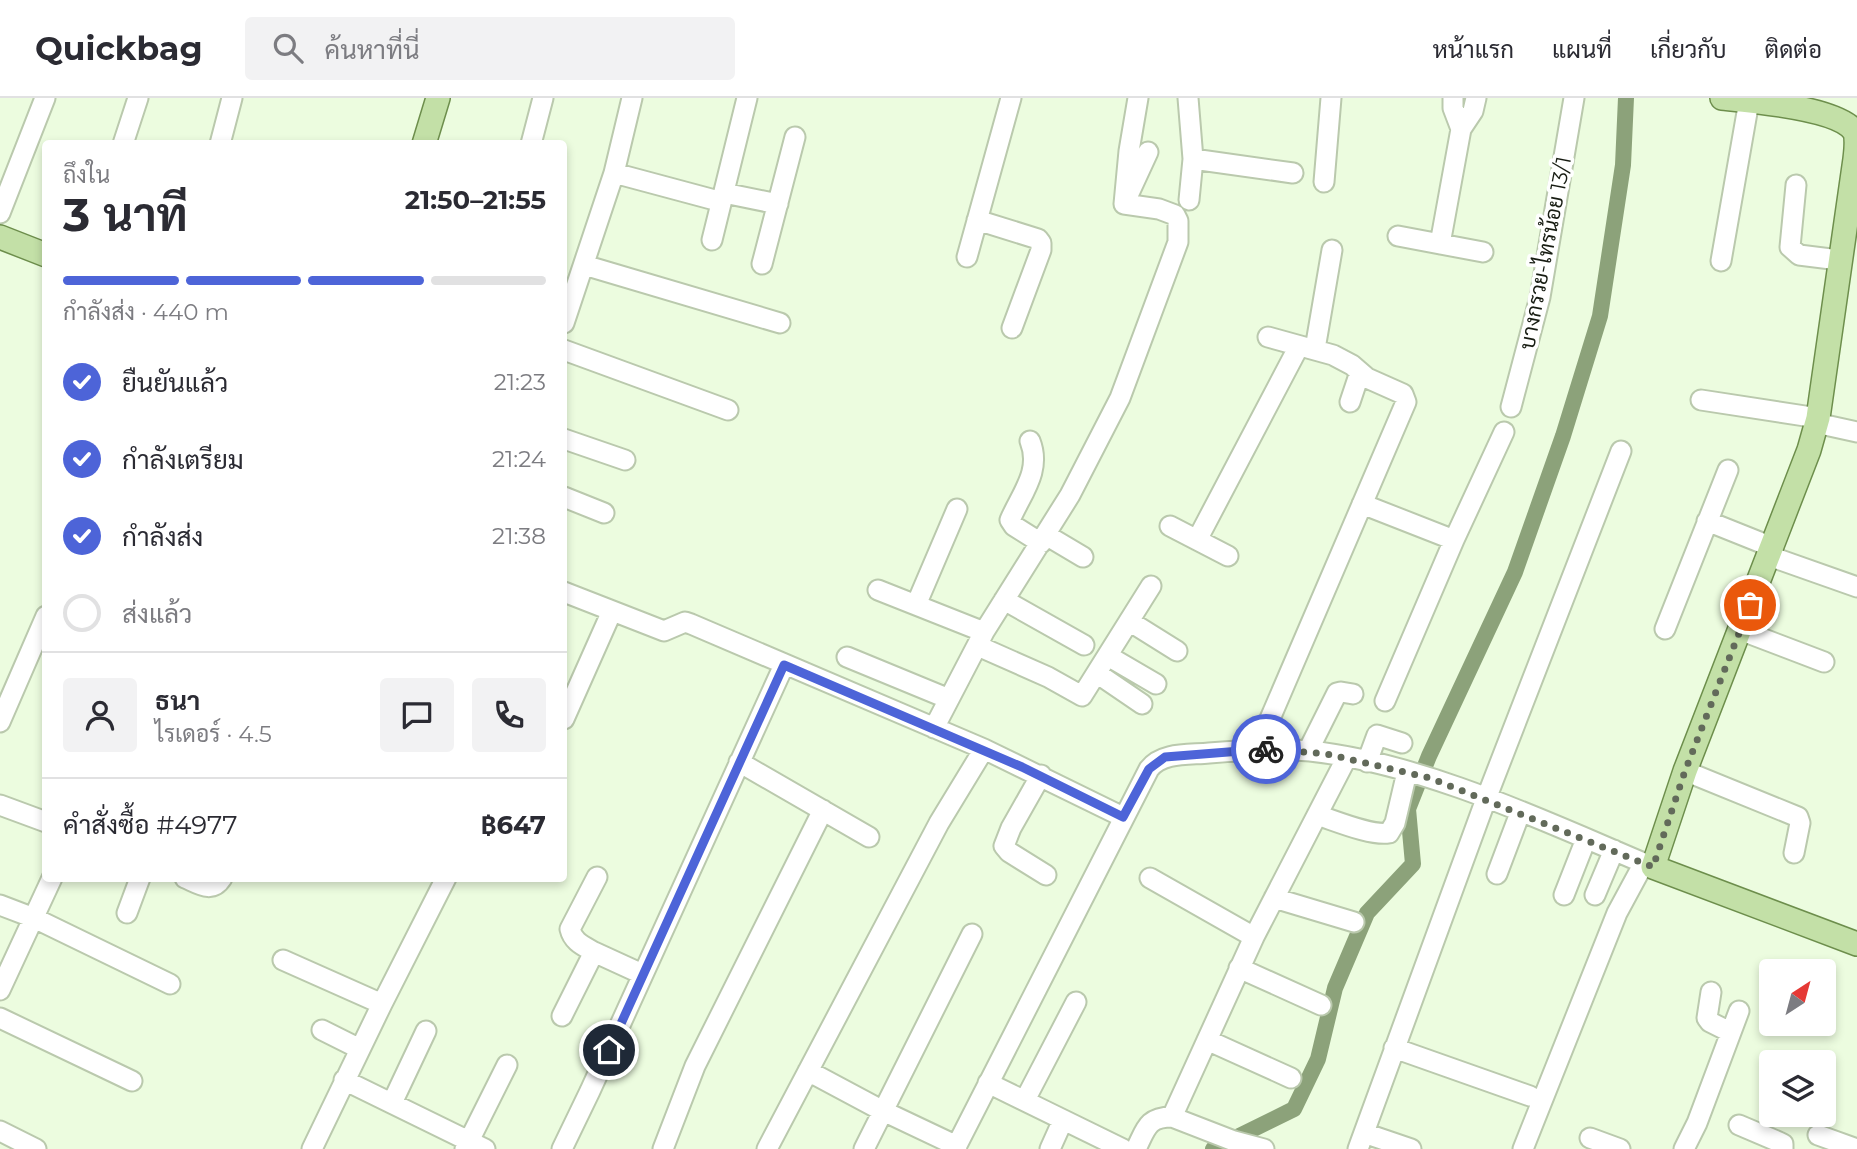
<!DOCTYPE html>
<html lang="th">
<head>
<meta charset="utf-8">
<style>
	body { margin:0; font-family:Montserrat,Sarabun,sans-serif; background:#f2f2f3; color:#2b2b33; height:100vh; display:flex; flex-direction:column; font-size:26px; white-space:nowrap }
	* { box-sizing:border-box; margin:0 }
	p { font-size:23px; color:#7c7c81 }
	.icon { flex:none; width:38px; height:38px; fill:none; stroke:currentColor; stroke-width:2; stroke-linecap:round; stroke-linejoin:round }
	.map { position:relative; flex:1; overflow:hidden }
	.details { position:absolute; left:42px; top:42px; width:525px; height:742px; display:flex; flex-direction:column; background:#fff; border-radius:7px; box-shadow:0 4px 10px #0003 }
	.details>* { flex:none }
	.needle { width:46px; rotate:36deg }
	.tools { position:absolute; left:1759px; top:861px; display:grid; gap:14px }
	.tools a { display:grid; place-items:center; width:77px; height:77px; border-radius:7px; background:#fff; box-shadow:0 4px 10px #0003; font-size:35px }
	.pin { position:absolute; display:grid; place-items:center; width:60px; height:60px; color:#fff; margin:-30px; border:4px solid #fff; border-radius:50%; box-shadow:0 2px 7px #0007 }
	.courier { position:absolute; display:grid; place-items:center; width:70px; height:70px; margin:-35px; border:5px solid #4d64d8; border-radius:50%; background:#fff; color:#222; box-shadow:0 2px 9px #0007 }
	.overview em { font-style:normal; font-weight:700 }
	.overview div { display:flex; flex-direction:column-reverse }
	.overview { display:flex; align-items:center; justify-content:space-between; height:119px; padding:0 21px }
	h1 { font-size:46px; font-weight:700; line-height:52px }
	.bar { display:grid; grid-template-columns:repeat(4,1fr); gap:10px 7px; align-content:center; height:84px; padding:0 21px }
	.bar i { height:9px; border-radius:5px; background:#e1e1e2 }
	.bar .current { background:#4d64d8 }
	.bar p { grid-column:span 4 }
	.line { display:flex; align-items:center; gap:18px; padding:0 21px; border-top:2px solid #e1e1e2 }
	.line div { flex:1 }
	.round { display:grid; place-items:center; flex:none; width:74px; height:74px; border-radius:7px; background:#f2f2f3 }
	ol { padding:0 21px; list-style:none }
	li { display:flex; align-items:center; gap:21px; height:77px }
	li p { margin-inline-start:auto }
	li .icon { padding:7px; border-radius:50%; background:#4d64d8; color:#fff; stroke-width:4 }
	li:last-child { color:#7c7c81 }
	li i { width:38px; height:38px; border:4px solid #e1e1e2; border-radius:50% }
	header { display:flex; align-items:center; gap:42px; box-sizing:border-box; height:98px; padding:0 35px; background:#fff; border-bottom:2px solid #e1e1e2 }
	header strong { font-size:33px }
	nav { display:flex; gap:38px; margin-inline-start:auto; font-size:24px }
	.search { width:490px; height:63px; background:#f2f2f3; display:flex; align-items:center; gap:18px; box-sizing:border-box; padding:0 24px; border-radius:7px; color:#7c7c81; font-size:26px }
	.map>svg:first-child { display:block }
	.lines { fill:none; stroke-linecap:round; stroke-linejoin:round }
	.canal { stroke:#8ca27a; stroke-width:16 }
	.minor-casing { stroke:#bac9ad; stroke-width:23 }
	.major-casing { stroke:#6d8e4c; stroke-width:26 }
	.minor { stroke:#fff; stroke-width:19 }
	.major { stroke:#c3e0a7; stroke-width:23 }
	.done { stroke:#626a5a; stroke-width:7; stroke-dasharray:0 12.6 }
	.route { stroke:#4d64d8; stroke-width:9 }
	.labels { text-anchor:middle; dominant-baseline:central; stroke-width:7; stroke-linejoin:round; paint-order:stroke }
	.street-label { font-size:21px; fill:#171c12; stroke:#fff }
</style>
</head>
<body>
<header>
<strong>Quickbag</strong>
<div class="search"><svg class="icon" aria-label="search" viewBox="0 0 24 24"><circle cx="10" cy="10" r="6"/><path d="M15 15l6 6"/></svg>ค้นหาที่นี่</div>
<nav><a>หน้าแรก</a><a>แผนที่</a><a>เกี่ยวกับ</a><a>ติดต่อ</a></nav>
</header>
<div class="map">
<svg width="1857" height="1051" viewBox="0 0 1857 1051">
	<rect width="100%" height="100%" fill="#ecfcdf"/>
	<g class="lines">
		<path class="canal" d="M 1213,1051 L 1294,1011 L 1318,961 L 1335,890 L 1367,815 L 1413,766 L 1408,711 L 1429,658 L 1515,474 L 1563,338 L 1600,218 L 1623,67 L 1626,0"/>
		<defs>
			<path id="minor" d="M 1138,0 L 1129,53 L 1124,106 L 1148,54
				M 1188,0 L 1193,61 L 1189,102
				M 1453,0 L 1453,10 L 1461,31
				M 123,46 L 138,0
				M 220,46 L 232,0
				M 531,46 L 543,0
				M 1193,61 L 1293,75
				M 614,75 L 711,101
				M 1324,84 L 1331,0
				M 1796,87 L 1790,149 L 1799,157 L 1839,162
				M 724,95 L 778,106
				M 0,115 L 45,0
				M 977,122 L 1038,141 L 1041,145 L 1041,152 L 1012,230
				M 1398,138 L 1483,154
				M 712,142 L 747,0
				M 1440,146 L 1461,31 L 1473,13 L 1476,0
				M 967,159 L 1011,0
				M 1721,163 L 1749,3
				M 762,166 L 795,39
				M 584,167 L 780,225
				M 564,225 L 614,75 L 632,0
				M 1315,251 L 1332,152
				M 564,252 L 728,312
				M 1701,302 L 1818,320
				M 1350,304 L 1360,274
				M 1511,309 L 1540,199 L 1574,0
				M 1816,325 L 1857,334
				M 564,341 L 625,362
				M 1030,343 C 1042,373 1021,396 1010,422 L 1014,428 L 1041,445
				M 564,399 L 604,415
				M 1362,406 L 1454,442
				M 1707,423 L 1772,449
				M 1170,428 L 1228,458
				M 1046,437 L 1083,459
				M 1197,442 L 1299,248
				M 1769,458 L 1857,489
				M 878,492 L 984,534
				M 564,494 L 664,533 L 685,524 L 691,526 L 984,651 L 1123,719
				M 1004,502 L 1084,547
				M 916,507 L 957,411
				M 1129,523 L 1177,553
				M 1665,531 L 1728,372
				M 1740,532 L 1824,564
				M 978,548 L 1048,579 L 1082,598 L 1151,488
				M 1108,558 L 1156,586
				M 847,559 L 949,601
				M 1098,576 L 1142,606
				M 1385,603 L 1454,442 L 1504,334
				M 564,621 L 612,513
				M 0,624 L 46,518
				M 934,630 L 984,534 L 1070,397 L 1120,300 L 1178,144 L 1178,123 L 1175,117 L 1159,111 L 1124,106
				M 1257,651 L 1406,304 L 1403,296 L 1367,280 L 1352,267 L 1333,257 L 1268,239
				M 1308,653 L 1337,595 L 1341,594 L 1353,596
				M 739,664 L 869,739
				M 1367,664 L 1377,637 L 1402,645
				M 1685,673 L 1798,719 L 1800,725 L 1794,755
				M 1041,677 L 1011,730 L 1004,748 L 1009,754 L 1046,777
				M 0,707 L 46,724
				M 1317,717 C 1336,723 1371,738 1389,735 L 1395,725 L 1407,674
				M 1497,776 L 1520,715
				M 185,780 C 199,786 212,796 222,780
				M 1150,780 L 1254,839
				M 1564,797 L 1586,741
				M 1595,797 L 1614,752
				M 1274,800 L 1354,824
				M 0,807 L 34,820 L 170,886
				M 127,815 L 140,780
				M 594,854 C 584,848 573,844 570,831 L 597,779
				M 283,862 L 382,906
				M 1239,870 L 1321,907
				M 0,892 L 52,780
				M 1711,894 L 1707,920 L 1710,924 L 1730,934
				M 562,918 L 594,854 L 642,876
				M 0,920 L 132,983
				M 322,932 L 360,951
				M 1207,942 L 1291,980
				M 1394,950 L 1530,998
				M 808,973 L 881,1012 L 957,1048
				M 344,982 L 485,1051
				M 988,985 L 1123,1051
				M 1025,1002 L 1076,904
				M 392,1005 L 426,933
				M 1739,1027 L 1779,1044 L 1783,1046 L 1783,1051
				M 0,1033 L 36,1051
				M 1364,1035 L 1411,1051
				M 1818,1037 L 1857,1051
				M 1590,1040 L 1620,1051
				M 312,1051 L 382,906 L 446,780
				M 465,1051 L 507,967
				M 562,1051 L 590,993 L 784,567
				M 663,1051 L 695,968 L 823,712
				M 767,1051 L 939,725 L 984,651
				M 864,1051 L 972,836
				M 955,1051 L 1149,671 C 1162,654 1189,657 1209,655 C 1243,652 1276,650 1310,653 C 1426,666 1546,724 1653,769
				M 1050,1051 L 1063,1022
				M 1136,1051 C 1146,1031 1147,1019 1172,1019
				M 1264,1051 L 1234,1043 L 1172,1019 L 1254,839 L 1347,659
				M 1358,1051 L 1486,701 L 1621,353
				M 1523,1051 L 1617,815 L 1644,765
				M 1684,1051 L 1697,1025 L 1739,913"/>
			<path id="major" d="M 1722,0 C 1751,3 1839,10 1855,34 C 1857,41 1856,53 1855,61 L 1818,320 L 1809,352 L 1685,673 L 1653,769 L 1857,846
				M 424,46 L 438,0
				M 0,139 L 46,157"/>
		</defs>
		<use href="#minor" class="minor-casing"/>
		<use href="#major" class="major-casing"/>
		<use href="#minor" class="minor"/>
		<use href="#major" class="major"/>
	</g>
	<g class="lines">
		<path class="done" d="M 1266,651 L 1327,656 L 1430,680 L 1653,769 L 1685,673 L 1750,507"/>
		<path class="route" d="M 609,952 L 784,567 L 1022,669 L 1123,719 L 1149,671 L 1165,659 L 1266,651"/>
	</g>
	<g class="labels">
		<g class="street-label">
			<text transform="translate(1545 155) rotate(-79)">บางกรวย-ไทรน้อย 13/1</text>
		</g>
	</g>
</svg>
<div class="tools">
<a><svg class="needle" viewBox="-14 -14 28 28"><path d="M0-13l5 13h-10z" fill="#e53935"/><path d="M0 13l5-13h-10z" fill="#7c7c81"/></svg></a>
<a><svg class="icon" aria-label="layers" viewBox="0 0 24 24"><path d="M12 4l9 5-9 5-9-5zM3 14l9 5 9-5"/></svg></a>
</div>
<div class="pin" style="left:1750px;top:507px;background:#ea580c"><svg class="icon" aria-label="bag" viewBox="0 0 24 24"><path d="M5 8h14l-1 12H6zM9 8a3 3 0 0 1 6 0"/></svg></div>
<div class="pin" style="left:609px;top:952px;background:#1f2937"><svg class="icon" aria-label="home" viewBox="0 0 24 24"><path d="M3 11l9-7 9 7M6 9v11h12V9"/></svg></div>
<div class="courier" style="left:1266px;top:651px"><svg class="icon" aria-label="bike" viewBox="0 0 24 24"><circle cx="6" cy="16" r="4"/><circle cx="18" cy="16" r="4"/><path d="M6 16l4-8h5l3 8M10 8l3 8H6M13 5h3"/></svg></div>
<section class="details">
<div class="overview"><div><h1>3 นาที</h1><p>ถึงใน</p></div><em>21:50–21:55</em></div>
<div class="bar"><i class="current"></i><i class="current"></i><i class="current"></i><i></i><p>กำลังส่ง · 440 m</p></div>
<ol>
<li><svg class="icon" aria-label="check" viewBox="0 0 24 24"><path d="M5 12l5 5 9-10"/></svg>ยืนยันแล้ว<p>21:23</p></li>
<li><svg class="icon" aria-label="check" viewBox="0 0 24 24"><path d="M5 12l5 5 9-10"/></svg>กำลังเตรียม<p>21:24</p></li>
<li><svg class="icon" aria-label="check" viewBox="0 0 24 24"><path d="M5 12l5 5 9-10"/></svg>กำลังส่ง<p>21:38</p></li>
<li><i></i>ส่งแล้ว</li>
</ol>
<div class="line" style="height:126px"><a class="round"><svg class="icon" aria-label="person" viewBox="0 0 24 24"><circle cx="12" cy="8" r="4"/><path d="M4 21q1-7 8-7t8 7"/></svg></a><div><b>ธนา</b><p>ไรเดอร์ · 4.5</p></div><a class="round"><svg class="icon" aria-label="chat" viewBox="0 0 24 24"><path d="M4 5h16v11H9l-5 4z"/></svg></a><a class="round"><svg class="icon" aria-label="phone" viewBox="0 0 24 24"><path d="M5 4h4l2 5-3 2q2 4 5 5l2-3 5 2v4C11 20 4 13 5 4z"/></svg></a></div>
<div class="line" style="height:91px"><div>คำสั่งซื้อ #4977</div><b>฿647</b></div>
</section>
</div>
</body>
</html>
